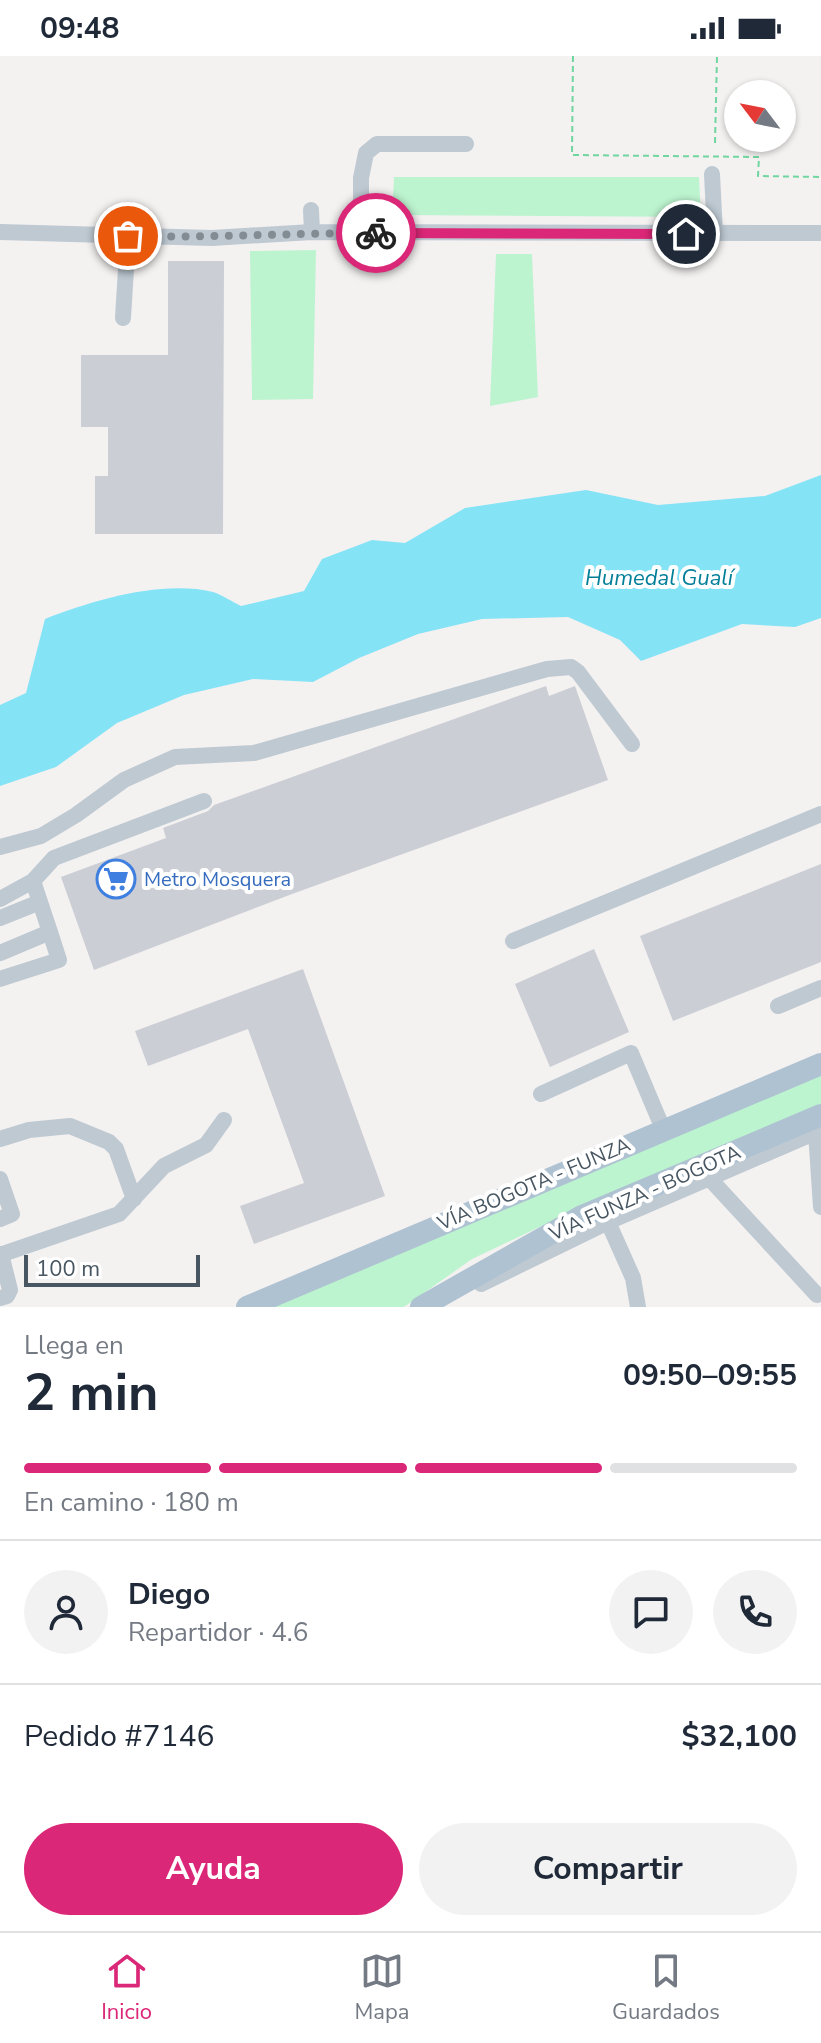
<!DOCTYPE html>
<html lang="es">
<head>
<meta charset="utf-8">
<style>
	body { margin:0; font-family:"Nunito Sans",sans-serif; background:#f2f2f3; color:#1f2937; height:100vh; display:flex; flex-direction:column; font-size:30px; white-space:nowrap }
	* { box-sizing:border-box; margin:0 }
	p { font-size:26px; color:#747a83 }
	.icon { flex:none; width:44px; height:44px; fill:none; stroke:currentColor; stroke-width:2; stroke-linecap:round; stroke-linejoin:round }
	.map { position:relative; height:1251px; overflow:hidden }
	.sheet { display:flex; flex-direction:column; background:#fff; flex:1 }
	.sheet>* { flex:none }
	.needle { width:52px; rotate:302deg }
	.buttons { position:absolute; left:724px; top:24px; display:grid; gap:16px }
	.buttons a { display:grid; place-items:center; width:72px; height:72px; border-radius:50%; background:#fff; box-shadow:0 2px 6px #0004; font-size:40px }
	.scale { position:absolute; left:24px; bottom:20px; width:176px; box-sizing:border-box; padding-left:8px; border:4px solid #475661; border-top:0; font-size:22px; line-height:28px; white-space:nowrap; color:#475661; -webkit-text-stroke:6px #fff; paint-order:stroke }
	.pin { position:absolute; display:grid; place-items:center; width:68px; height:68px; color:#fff; margin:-34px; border:4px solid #fff; border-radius:50%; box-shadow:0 2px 8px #0007 }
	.courier { position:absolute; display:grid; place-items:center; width:80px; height:80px; margin:-40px; border:6px solid #db2777; border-radius:50%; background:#fff; color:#222; box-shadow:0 2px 10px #0007 }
	.summary em { font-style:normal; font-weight:700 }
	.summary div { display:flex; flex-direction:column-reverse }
	.summary { display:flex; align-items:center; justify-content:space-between; height:136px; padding:0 24px }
	h1 { font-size:52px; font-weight:700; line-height:60px }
	.bar { display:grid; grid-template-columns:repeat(4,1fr); gap:12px 8px; align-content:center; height:96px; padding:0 24px }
	.bar i { height:10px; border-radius:6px; background:#e0e1e3 }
	.bar .selected { background:#db2777 }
	.bar p { grid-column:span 4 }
	.line { display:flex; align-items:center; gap:20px; padding:0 24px; border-top:2px solid #e0e1e3 }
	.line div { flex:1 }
	.round { display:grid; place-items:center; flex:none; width:84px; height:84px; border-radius:42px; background:#f2f2f3 }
	.primary-button { display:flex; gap:16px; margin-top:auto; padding:16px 24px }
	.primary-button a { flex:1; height:92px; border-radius:48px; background:#db2777; color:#fff; font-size:32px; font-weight:700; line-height:92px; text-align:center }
	.primary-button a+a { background:#f2f2f3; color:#1f2937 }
	.status { display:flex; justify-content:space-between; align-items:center; height:56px; padding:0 40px; background:#fff; direction:ltr }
	.status svg { height:22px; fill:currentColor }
	.tabs { display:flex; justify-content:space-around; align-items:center; height:112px; border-top:2px solid #e0e1e3; background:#fff; font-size:22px; color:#747a83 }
	.tabs a { display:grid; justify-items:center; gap:4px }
	.tabs .selected { color:#db2777 }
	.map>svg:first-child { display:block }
	.green { fill:#bdf4d0 }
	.water { fill:#85e3f6 }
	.building { fill:#cbced4 }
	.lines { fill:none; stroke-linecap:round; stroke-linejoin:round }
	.path { stroke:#70d6a0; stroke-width:2; stroke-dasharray:6 4; stroke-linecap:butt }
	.minor { stroke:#bec9d2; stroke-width:16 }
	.major { stroke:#afc2d2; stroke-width:22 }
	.done { stroke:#848c93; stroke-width:8; stroke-dasharray:0 14.4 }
	.route { stroke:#db2777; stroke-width:10 }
	.labels { text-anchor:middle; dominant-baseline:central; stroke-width:8; stroke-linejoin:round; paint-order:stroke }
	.shop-label { font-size:20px; fill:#366cbe; stroke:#fff; text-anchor:start }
	.street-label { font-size:20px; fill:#475661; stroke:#fff }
	.water-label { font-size:22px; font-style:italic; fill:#037f99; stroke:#fff }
</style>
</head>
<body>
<div class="status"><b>09:48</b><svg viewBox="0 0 49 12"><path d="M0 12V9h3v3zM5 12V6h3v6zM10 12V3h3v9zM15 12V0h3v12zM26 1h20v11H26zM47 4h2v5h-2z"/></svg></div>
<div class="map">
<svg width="821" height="1251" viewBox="0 0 821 1251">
	<rect width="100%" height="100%" fill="#f4f1f1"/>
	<path class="green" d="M 394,121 L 699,121 L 701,161 L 392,159 Z
		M 316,194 L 313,343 L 252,344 L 250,195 Z
		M 496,198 L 532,198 L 538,341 L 490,350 Z
		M 821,1015 L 821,1048 L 569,1157 L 472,1203 L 404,1251 L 272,1251 Z"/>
	<path class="water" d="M 821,419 L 821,562 L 795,571 L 742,568 L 641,605 L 620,584 L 568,561 L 482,563 L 418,578 L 359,602 L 313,626 L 253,623 L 184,639 L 117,667 L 56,711 L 0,730 L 0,649 L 26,637 L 45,563 C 94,544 161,524 213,536 C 223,539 232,546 241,550 L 304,535 L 322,503 L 372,484 L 405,487 L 465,452 L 586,434 L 658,449 L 765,440 Z"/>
	<path class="building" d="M 168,205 L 224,205 L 223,478 L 95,478 L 95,420 L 108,420 L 108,371 L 81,371 L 81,299 L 168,299 Z
		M 546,630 L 549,640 L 575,630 L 608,724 L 292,838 L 94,914 L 61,821 L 166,782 L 163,772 L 208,755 L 214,749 Z
		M 821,808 L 821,906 L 673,965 L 640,880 Z
		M 594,893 L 629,976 L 550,1011 L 515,928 Z
		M 303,913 L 385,1140 L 254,1188 L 240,1150 L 304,1127 L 248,973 L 148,1010 L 135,975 Z"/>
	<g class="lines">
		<path class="path" d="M 573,0 L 572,99 L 759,101 L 758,120 L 821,121
			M 715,87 L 717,0"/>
		<path class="minor" d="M 712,118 L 715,178
			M 311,154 L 312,176
			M 0,176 L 212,182 L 312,176 L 821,177
			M 361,177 L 361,122 L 366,97 L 377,88 L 466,88
			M 123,262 L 128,180
			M 0,791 L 41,780 L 76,759 L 124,724 L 175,701 L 254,697 L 547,613 L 571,611 L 578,616 L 632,688
			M 33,825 L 54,802 L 204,745
			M 0,843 L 33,825 L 50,876 L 0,897
			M 0,862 L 40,846
			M 513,885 L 821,758
			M 0,923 L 59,904 L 50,876
			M 778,950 L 821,932
			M 541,1038 L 631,997 L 663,1073
			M 816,1076 L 821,1151
			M 0,1083 L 29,1074 L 70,1070 L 109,1086 L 116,1093 L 134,1143
			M 0,1123 L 12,1158 L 0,1163
			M 710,1123 L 817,1239
			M 608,1166 L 633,1222 L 638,1251
			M 0,1199 L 119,1158 L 164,1110 L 206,1089 L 224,1064
			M 481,1228 L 608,1166 L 821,1074
			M 0,1242 L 7,1240 L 10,1234 L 1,1198"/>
		<path class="major" d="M 247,1251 L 821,1008
			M 421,1251 L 580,1161 L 821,1059"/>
	</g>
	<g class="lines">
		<path class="done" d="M 128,180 C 211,182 294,177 376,177"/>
		<path class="route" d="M 376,177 L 686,178"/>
	</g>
	<defs>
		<symbol id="supermarket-ring" viewBox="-11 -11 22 22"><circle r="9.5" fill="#fff" stroke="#3f7fe0" stroke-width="1.5"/><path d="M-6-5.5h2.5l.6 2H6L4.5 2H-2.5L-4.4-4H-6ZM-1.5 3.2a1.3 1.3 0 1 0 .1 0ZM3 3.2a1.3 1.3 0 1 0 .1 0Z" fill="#3f7fe0"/></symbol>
	</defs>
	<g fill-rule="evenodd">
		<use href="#supermarket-ring" x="94" y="801" width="44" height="44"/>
	</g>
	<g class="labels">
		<g class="shop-label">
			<text x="144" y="823">Metro Mosquera</text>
		</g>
		<g class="street-label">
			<text transform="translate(534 1128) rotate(-23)">VÍA BOGOTA - FUNZA</text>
			<text transform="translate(645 1137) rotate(-24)">VÍA FUNZA - BOGOTA</text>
		</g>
		<g class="water-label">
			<text x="659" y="522">Humedal Gualí</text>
		</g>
	</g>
</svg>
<div class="buttons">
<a><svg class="needle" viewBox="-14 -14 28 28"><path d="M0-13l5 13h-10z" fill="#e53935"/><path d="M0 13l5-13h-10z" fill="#747a83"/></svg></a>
</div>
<div class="scale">100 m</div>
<div class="pin" style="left:128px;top:180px;background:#ea580c"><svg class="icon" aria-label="bag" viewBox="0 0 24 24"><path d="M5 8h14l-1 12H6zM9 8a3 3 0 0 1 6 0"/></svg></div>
<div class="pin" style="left:686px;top:178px;background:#1f2937"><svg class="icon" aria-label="home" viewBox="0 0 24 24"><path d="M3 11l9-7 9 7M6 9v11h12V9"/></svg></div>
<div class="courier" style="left:376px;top:177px"><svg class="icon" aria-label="bike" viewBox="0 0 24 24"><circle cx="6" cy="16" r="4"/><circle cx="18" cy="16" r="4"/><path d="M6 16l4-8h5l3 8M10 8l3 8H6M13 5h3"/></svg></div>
</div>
<section class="sheet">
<div class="summary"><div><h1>2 min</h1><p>Llega en</p></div><em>09:50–09:55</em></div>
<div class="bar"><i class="selected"></i><i class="selected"></i><i class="selected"></i><i></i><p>En camino · 180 m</p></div>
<div class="line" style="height:144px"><a class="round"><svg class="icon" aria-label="person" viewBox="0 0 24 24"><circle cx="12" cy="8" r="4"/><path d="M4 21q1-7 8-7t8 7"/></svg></a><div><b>Diego</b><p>Repartidor · 4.6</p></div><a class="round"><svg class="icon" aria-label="chat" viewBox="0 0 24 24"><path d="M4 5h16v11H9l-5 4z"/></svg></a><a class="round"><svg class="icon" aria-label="phone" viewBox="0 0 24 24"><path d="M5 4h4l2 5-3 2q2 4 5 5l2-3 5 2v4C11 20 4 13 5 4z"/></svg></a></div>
<div class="line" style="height:104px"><div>Pedido #7146</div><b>$32,100</b></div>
<div class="primary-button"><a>Ayuda</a><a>Compartir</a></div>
</section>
<nav class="tabs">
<a class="selected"><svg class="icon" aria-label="home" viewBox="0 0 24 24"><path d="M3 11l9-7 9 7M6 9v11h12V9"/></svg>Inicio</a>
<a><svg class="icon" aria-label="map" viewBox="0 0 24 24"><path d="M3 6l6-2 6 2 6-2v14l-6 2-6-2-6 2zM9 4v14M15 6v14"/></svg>Mapa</a>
<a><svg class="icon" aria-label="saved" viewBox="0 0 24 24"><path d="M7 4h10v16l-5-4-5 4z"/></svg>Guardados</a>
</nav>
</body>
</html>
